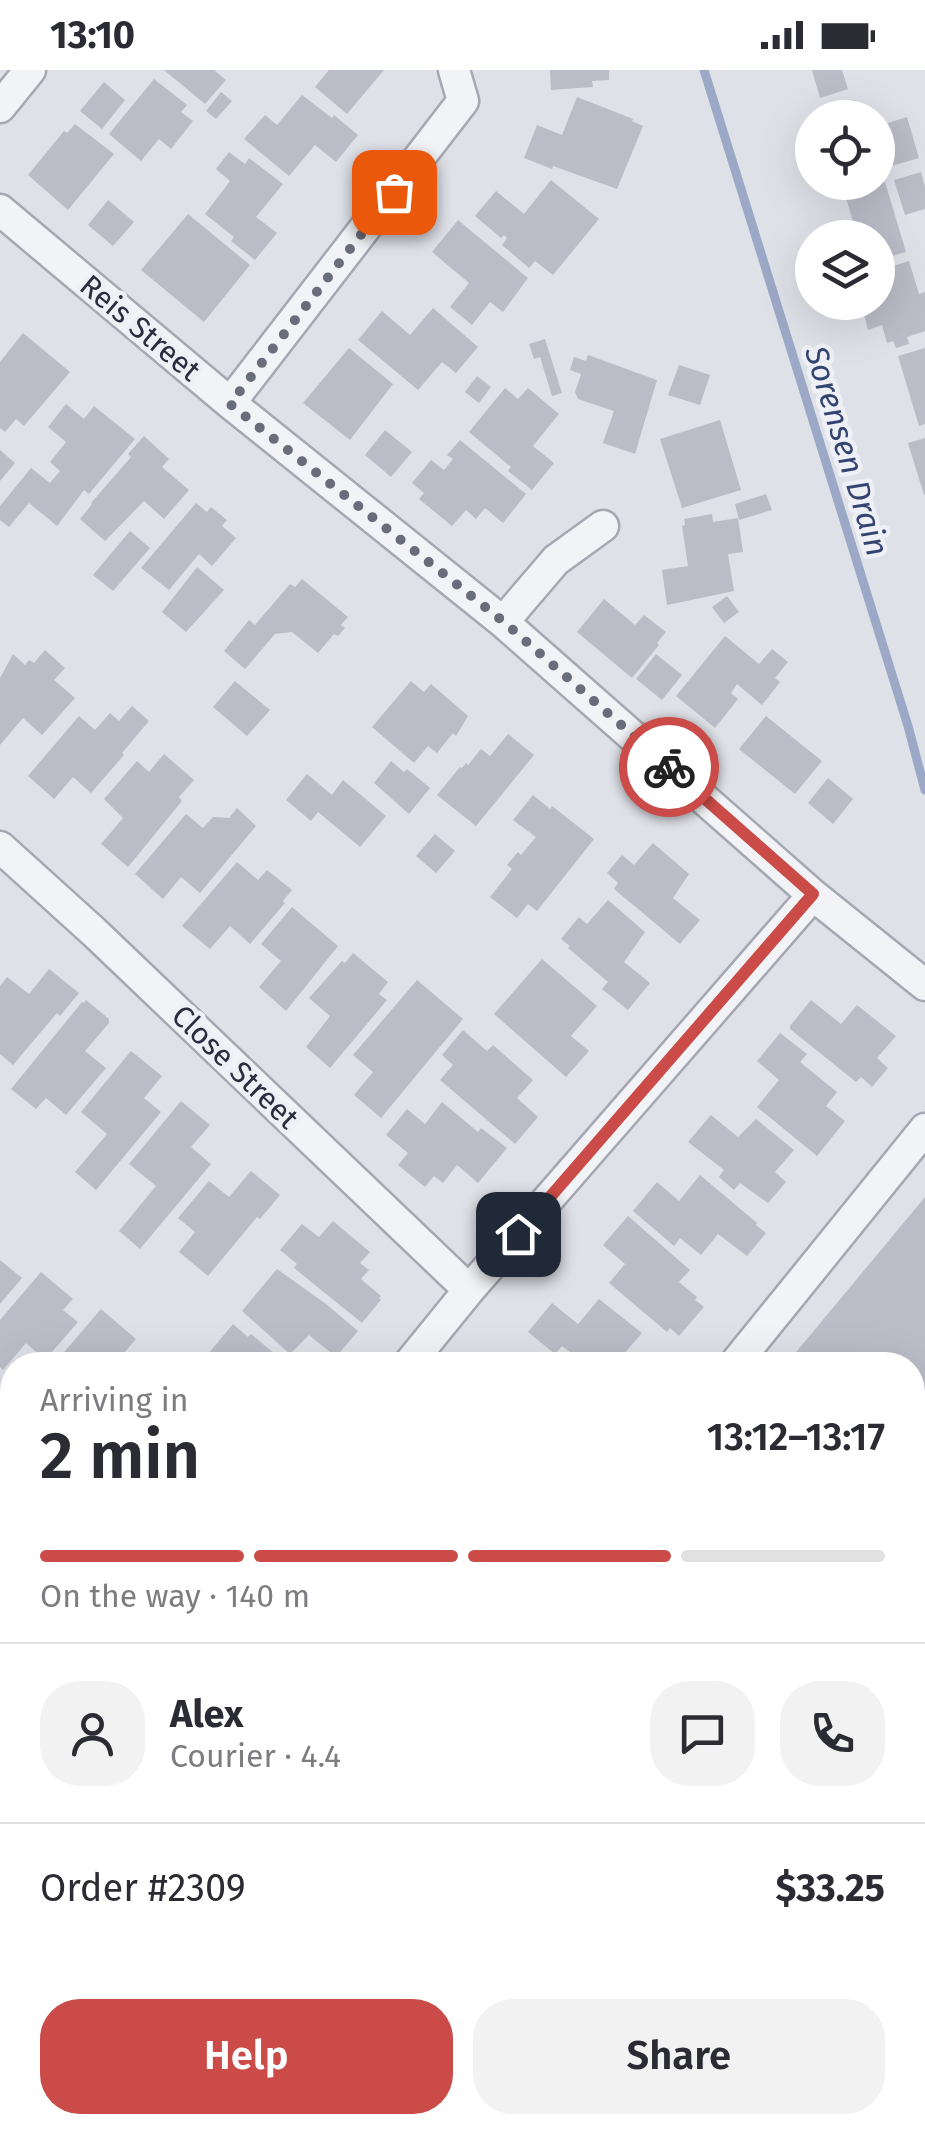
<!DOCTYPE html>
<html lang="en">
<head>
<meta charset="utf-8">
<style>
	body { margin:0; font-family:"Fira Sans",sans-serif; background:#f2f2f3; color:#2b2b33; height:100vh; display:flex; flex-direction:column; font-size:38px; white-space:nowrap }
	* { box-sizing:border-box; margin:0 }
	p { font-size:32px; color:#7c7c81 }
	.icon { flex:none; width:55px; height:55px; fill:none; stroke:currentColor; stroke-width:2; stroke-linecap:round; stroke-linejoin:round }
	.map { position:relative; flex:1; overflow:hidden }
	.side { position:absolute; left:0px; top:1282px; width:925px; height:782px; display:flex; flex-direction:column; background:#fff; border-radius:40px 40px 0 0; box-shadow:0 10px 40px #0002 }
	.side>* { flex:none }
	.tools { position:absolute; left:795px; top:30px; display:grid; gap:20px }
	.tools a { display:grid; place-items:center; width:100px; height:100px; border-radius:50%; background:#fff; box-shadow:0 10px 40px #0002; font-size:50px }
	.pin { position:absolute; display:grid; place-items:center; width:85px; height:85px; color:#fff; margin:-42px; border-radius:20px; box-shadow:0 5px 15px #0006 }
	.courier { position:absolute; display:grid; place-items:center; width:100px; height:100px; margin:-50px; border:8px solid #ca4b47; border-radius:50%; background:#fff; color:#222; box-shadow:0 2px 12px #0007 }
	.head em { font-style:normal; font-weight:600 }
	.head div { display:flex; flex-direction:column-reverse }
	.head { display:flex; align-items:center; justify-content:space-between; height:170px; padding:0 40px }
	h1 { font-size:65px; font-weight:600; line-height:75px }
	.bar { display:grid; grid-template-columns:repeat(4,1fr); gap:15px 10px; align-content:center; height:120px; padding:0 40px }
	.bar i { height:12px; border-radius:8px; background:#e1e1e2 }
	.bar .active { background:#ca4b47 }
	.bar p { grid-column:span 4 }
	.line { display:flex; align-items:center; gap:25px; padding:0 40px; border-top:2px solid #e1e1e2 }
	.line div { flex:1 }
	.round { display:grid; place-items:center; flex:none; width:105px; height:105px; border-radius:40px; background:#f2f2f3 }
	.button { display:flex; gap:20px; margin-top:auto; padding:20px 40px }
	.button a { flex:1; height:115px; border-radius:40px; background:#ca4b47; color:#fff; font-size:40px; font-weight:600; line-height:115px; text-align:center }
	.button a+a { background:#f2f2f3; color:#2b2b33 }
	.status { display:flex; justify-content:space-between; align-items:center; height:70px; padding:0 50px; background:#fff; direction:ltr }
	.status svg { height:28px; fill:currentColor }
	.map>svg:first-child { display:block }
	.lines { fill:none; stroke-linecap:round; stroke-linejoin:round }
	.stream { stroke:#9ba9c7; stroke-width:9 }
	.building { fill:#babcc8 }
	.minor-casing { stroke:#a5a7b2; stroke-width:35 }
	.minor { stroke:#f2f3f6; stroke-width:30 }
	.done { stroke:#696c7a; stroke-width:10; stroke-dasharray:0 18 }
	.route { stroke:#ca4b47; stroke-width:12 }
	.labels { text-anchor:middle; dominant-baseline:central; stroke-width:9; stroke-linejoin:round; paint-order:stroke }
	.street-label { font-size:30px; fill:#292d3f; stroke:#eff0f6 }
	.water-label { font-size:32px; font-style:italic; fill:#344471; stroke:#eff0f6 }
</style>
</head>
<body>
<div class="status"><b>13:10</b><svg viewBox="0 0 49 12"><path d="M0 12V9h3v3zM5 12V6h3v6zM10 12V3h3v9zM15 12V0h3v12zM26 1h20v11H26zM47 4h2v5h-2z"/></svg></div>
<div class="map">
<svg width="925" height="2063" viewBox="0 0 925 2063">
	<rect width="100%" height="100%" fill="#dfe1e8"/>
	<g class="lines">
		<path class="stream" d="M 704,0 L 908,656 L 925,720"/>
	</g>
	<path class="building" d="M 164,0 L 214,0 L 226,10 L 205,34 Z
		M 329,0 L 384,0 L 347,44 L 315,17 Z
		M 550,0 L 609,0 L 609,10 L 592,11 L 593,17 L 551,20 Z
		M 812,0 L 842,0 L 848,19 L 820,28 Z
		M 154,9 L 187,35 L 181,42 L 193,51 L 171,79 L 159,69 L 141,91 L 109,64 Z
		M 104,12 L 125,30 L 102,59 L 80,41 Z
		M 221,22 L 232,31 L 216,49 L 206,41 Z
		M 302,25 L 332,48 L 334,45 L 358,65 L 336,92 L 315,75 L 289,106 L 244,69 L 265,45 L 277,55 Z
		M 577,27 L 633,49 L 632,51 L 643,56 L 617,119 L 553,96 L 552,99 L 524,88 L 537,55 L 562,65 Z
		M 855,30 L 860,48 L 823,48 L 821,40 Z
		M 907,47 L 919,88 L 878,100 L 878,56 Z
		M 75,54 L 114,84 L 68,140 L 28,105 L 64,61 L 67,63 Z
		M 229,82 L 245,94 L 249,88 L 283,114 L 256,147 L 277,163 L 255,190 L 231,171 L 234,167 L 205,144 L 230,111 L 216,99 Z
		M 921,102 L 925,117 L 925,139 L 905,145 L 894,110 Z
		M 551,110 L 599,149 L 553,205 L 535,191 L 529,198 L 502,175 L 507,168 L 504,165 L 501,168 L 475,146 L 496,121 L 524,144 Z
		M 885,112 L 906,182 L 878,190 L 878,168 L 858,168 L 845,125 Z
		M 108,130 L 134,152 L 113,176 L 88,155 Z
		M 188,144 L 250,195 L 204,252 L 141,200 Z
		M 458,150 L 528,208 L 503,242 L 490,232 L 472,255 L 450,237 L 469,213 L 432,182 Z
		M 909,191 L 919,224 L 925,222 L 925,261 L 907,267 L 909,274 L 896,278 L 893,271 L 887,273 L 882,255 L 868,260 L 861,232 L 878,232 L 878,201 Z
		M 433,238 L 478,277 L 456,303 L 442,292 L 418,320 L 358,270 L 382,241 L 410,265 Z
		M 23,263 L 70,302 L 24,356 L 16,349 L 5,362 L 0,358 L 0,292 Z
		M 545,269 L 562,323 L 552,326 L 540,287 L 534,289 L 529,274 Z
		M 349,278 L 393,314 L 350,370 L 303,333 Z
		M 925,278 L 925,354 L 919,356 L 898,286 Z
		M 588,285 L 657,310 L 635,384 L 603,373 L 614,341 L 578,329 L 575,322 L 581,304 L 570,300 L 574,287 L 586,291 Z
		M 679,295 L 710,305 L 700,335 L 668,325 Z
		M 477,306 L 491,317 L 479,333 L 465,322 Z
		M 505,318 L 518,329 L 528,318 L 559,344 L 533,376 L 554,393 L 532,420 L 508,401 L 511,397 L 469,362 Z
		M 66,334 L 84,349 L 94,336 L 135,369 L 89,424 L 84,420 L 57,456 L 29,433 L 9,457 L 0,450 L 0,436 L 31,398 L 50,413 L 60,401 L 50,392 L 66,372 L 48,357 Z
		M 720,350 L 741,420 L 682,438 L 660,369 Z
		M 385,360 L 412,382 L 391,407 L 365,385 Z
		M 144,366 L 169,389 L 162,397 L 189,420 L 164,449 L 144,431 L 105,471 L 80,449 L 92,434 L 91,433 L 131,387 L 128,384 Z
		M 925,368 L 925,425 L 924,425 L 908,373 Z
		M 460,370 L 526,424 L 503,453 L 485,438 L 476,449 L 466,440 L 452,456 L 419,429 L 424,423 L 412,413 L 431,390 L 444,400 L 453,389 L 447,385 Z
		M 0,380 L 15,393 L 0,411 Z
		M 766,424 L 772,440 L 739,450 L 735,434 Z
		M 196,433 L 207,442 L 211,437 L 227,450 L 222,456 L 236,468 L 212,496 L 199,484 L 169,520 L 141,498 Z
		M 712,444 L 713,452 L 738,448 L 743,482 L 728,484 L 734,521 L 667,535 L 662,500 L 688,496 L 682,456 L 685,455 L 684,449 Z
		M 130,461 L 150,478 L 113,521 L 93,505 Z
		M 197,497 L 224,520 L 186,562 L 162,542 Z
		M 302,509 L 348,547 L 341,555 L 345,558 L 338,566 L 334,564 L 318,583 L 292,562 L 275,564 L 245,599 L 224,581 L 249,550 L 255,555 L 290,514 L 295,517 Z
		M 727,526 L 739,542 L 724,553 L 712,537 Z
		M 604,529 L 635,555 L 644,545 L 666,562 L 657,573 L 659,575 L 632,608 L 577,562 Z
		M 725,566 L 759,594 L 772,579 L 788,592 L 775,608 L 780,612 L 762,635 L 737,614 L 731,623 L 738,629 L 715,658 L 676,626 Z
		M 45,580 L 65,598 L 54,610 L 75,628 L 42,665 L 23,648 L 0,675 L 0,608 L 13,584 L 25,595 L 29,590 L 34,593 Z
		M 656,584 L 682,605 L 662,630 L 636,609 Z
		M 235,611 L 270,640 L 247,666 L 213,637 Z
		M 411,611 L 424,622 L 431,614 L 468,646 L 456,666 L 453,663 L 437,683 L 428,676 L 414,693 L 372,657 Z
		M 132,636 L 149,651 L 122,683 L 124,685 L 91,723 L 73,707 L 54,729 L 28,706 L 79,646 L 95,660 L 110,643 L 119,651 Z
		M 766,646 L 822,691 L 795,724 L 739,679 Z
		M 508,664 L 534,685 L 476,756 L 437,725 L 460,697 L 462,698 L 466,693 L 468,695 L 481,679 L 490,686 Z
		M 164,684 L 194,710 L 179,727 L 182,731 L 128,797 L 101,774 L 123,748 L 104,729 L 137,691 L 149,702 Z
		M 391,691 L 404,702 L 407,699 L 430,718 L 409,744 L 374,713 Z
		M 307,704 L 332,725 L 343,710 L 386,746 L 360,777 L 318,742 L 311,751 L 286,730 Z
		M 828,708 L 853,729 L 833,754 L 808,733 Z
		M 533,725 L 550,739 L 552,736 L 594,769 L 537,841 L 528,834 L 517,848 L 490,827 L 512,799 L 507,795 L 518,782 L 521,785 L 536,767 L 513,750 Z
		M 237,738 L 256,756 L 200,823 L 181,807 L 163,829 L 135,804 L 186,744 L 203,758 L 213,747 L 229,748 Z
		M 435,764 L 455,781 L 436,803 L 416,786 Z
		M 653,773 L 689,804 L 673,828 L 700,850 L 680,874 L 614,819 L 618,813 L 607,803 L 622,785 L 634,795 Z
		M 237,792 L 258,810 L 267,800 L 292,820 L 283,831 L 285,833 L 250,874 L 230,856 L 210,879 L 182,856 Z
		M 608,830 L 645,862 L 624,892 L 650,913 L 628,940 L 602,919 L 608,912 L 568,878 L 570,876 L 561,869 L 579,847 L 587,854 Z
		M 292,837 L 338,876 L 286,941 L 259,917 L 281,891 L 261,874 Z
		M 353,883 L 388,912 L 379,924 L 387,930 L 330,998 L 306,977 L 330,946 L 309,928 L 342,891 L 345,893 Z
		M 542,889 L 597,936 L 571,966 L 589,981 L 566,1007 L 494,944 Z
		M 49,899 L 79,923 L 60,946 L 57,943 L 13,995 L 0,984 L 0,916 L 7,907 L 29,924 Z
		M 417,910 L 463,949 L 381,1048 L 354,1025 L 373,1002 L 353,985 Z
		M 86,930 L 109,949 L 109,953 L 85,981 L 106,998 L 66,1045 L 46,1028 L 36,1039 L 11,1019 L 82,932 L 84,933 Z
		M 811,930 L 841,954 L 857,935 L 896,966 L 877,988 L 888,998 L 872,1017 L 861,1007 L 856,1012 L 790,959 L 790,956 Z
		M 463,960 L 487,981 L 493,975 L 533,1010 L 517,1028 L 538,1047 L 515,1074 L 440,1010 L 453,995 L 442,985 Z
		M 780,963 L 807,984 L 800,992 L 837,1022 L 826,1036 L 845,1051 L 817,1086 L 757,1037 L 779,1010 L 757,991 Z
		M 131,981 L 162,1006 L 144,1028 L 161,1042 L 96,1120 L 75,1102 L 107,1064 L 81,1042 Z
		M 181,1031 L 210,1055 L 191,1077 L 211,1094 L 140,1179 L 119,1161 L 156,1116 L 129,1094 Z
		M 442,1032 L 478,1062 L 481,1058 L 507,1078 L 478,1113 L 457,1095 L 443,1113 L 434,1106 L 425,1117 L 398,1095 L 408,1083 L 386,1065 L 407,1039 L 425,1054 Z
		M 711,1045 L 738,1067 L 756,1049 L 794,1080 L 775,1102 L 786,1112 L 768,1133 L 740,1113 L 734,1120 L 719,1107 L 724,1100 L 688,1072 Z
		M 251,1101 L 280,1125 L 260,1149 L 257,1147 L 208,1206 L 179,1182 L 195,1162 L 178,1148 L 209,1111 L 229,1127 Z
		M 700,1105 L 757,1153 L 756,1155 L 766,1163 L 747,1186 L 718,1164 L 701,1185 L 680,1168 L 674,1176 L 633,1141 L 657,1112 L 679,1131 Z
		M 925,1127 L 925,1331 L 912,1346 L 912,1295 L 802,1295 L 792,1287 Z
		M 628,1146 L 690,1200 L 679,1212 L 697,1227 L 695,1230 L 704,1237 L 679,1266 L 670,1258 L 667,1262 L 609,1213 L 625,1194 L 603,1175 Z
		M 333,1151 L 370,1182 L 360,1193 L 369,1200 L 361,1209 L 381,1226 L 379,1228 L 381,1230 L 362,1253 L 294,1198 L 297,1194 L 280,1180 L 302,1154 L 319,1167 Z
		M 0,1190 L 22,1208 L 0,1234 Z
		M 277,1199 L 326,1234 L 358,1261 L 336,1287 L 309,1265 L 290,1284 L 242,1241 Z
		M 41,1202 L 73,1229 L 63,1240 L 78,1252 L 45,1290 L 26,1273 L 3,1300 L 0,1297 L 0,1250 Z
		M 599,1229 L 642,1263 L 623,1285 L 634,1295 L 572,1295 L 565,1289 L 570,1282 L 562,1276 L 555,1284 L 528,1262 L 552,1233 L 578,1254 Z
		M 101,1239 L 136,1269 L 118,1290 L 123,1295 L 53,1295 Z
		M 233,1254 L 248,1267 L 251,1264 L 288,1295 L 199,1295 Z
		M 0,1458 L 12,1468 L 12,1504 L 0,1519 Z
		M 912,1539 L 925,1549 L 925,1742 L 912,1732 Z
		M 0,1562 L 12,1573 L 12,1635 L 0,1650 Z
		M 12,1880 L 12,1928 L 0,1917 L 0,1895 Z
		M 12,1932 L 12,1972 L 0,1961 L 0,1949 Z
		M 0,1973 L 12,1983 L 12,2007 L 0,2022 Z
		M 0,2023 L 12,2034 L 12,2053 L 8,2059 L 0,2053 Z
		M 129,2052 L 263,2052 L 276,2063 L 120,2063 Z
		M 479,2052 L 676,2052 L 679,2055 L 675,2059 L 680,2063 L 491,2063 Z"/>
	<g class="lines">
		<defs>
			<path id="minor" d="M 0,37 L 30,0
				M 0,140 L 230,333 L 503,552 L 813,825 L 925,915
				M 230,333 L 463,31 L 454,0
				M 503,552 L 556,490 L 603,456
				M 0,777 L 94,862 L 469,1220
				M 408,1295 L 469,1220 L 813,825
				M 734,1295 L 925,1059
				M 0,1382 L 12,1393
				M 912,1443 L 925,1453
				M 912,1754 L 925,1765
				M 0,1792 L 12,1777
				M 912,1873 L 925,1857
				M 912,2031 L 925,2016
				M 912,2050 L 925,2060
				M 334,2052 L 346,2063
				M 402,2052 L 414,2063
				M 770,2052 L 784,2063
				M 84,2063 L 93,2052
				M 886,2063 L 894,2052"/>
		</defs>
		<use href="#minor" class="minor-casing"/>
		<use href="#minor" class="minor"/>
	</g>
	<g class="lines">
		<path class="done" d="M 394,122 L 230,334 L 504,552 L 669,697"/>
		<path class="route" d="M 518,1164 L 813,824 L 669,697"/>
	</g>
	<g class="labels">
		<g class="street-label">
			<text transform="translate(140 258) rotate(40)">Reis Street</text>
			<text transform="translate(235 997) rotate(44)">Close Street</text>
		</g>
		<g class="water-label">
			<text transform="translate(847 381) rotate(73)">Sorensen Drain</text>
		</g>
	</g>
</svg>
<div class="tools">
<a><svg class="icon" aria-label="locate" viewBox="0 0 24 24"><circle cx="12" cy="12" r="6"/><path d="M12 2v4M12 18v4M2 12h4M18 12h4"/></svg></a>
<a><svg class="icon" aria-label="layers" viewBox="0 0 24 24"><path d="M12 4l9 5-9 5-9-5zM3 14l9 5 9-5"/></svg></a>
</div>
<div class="pin" style="left:394px;top:122px;background:#ea580c"><svg class="icon" aria-label="bag" viewBox="0 0 24 24"><path d="M5 8h14l-1 12H6zM9 8a3 3 0 0 1 6 0"/></svg></div>
<div class="pin" style="left:518px;top:1164px;background:#1f2937"><svg class="icon" aria-label="home" viewBox="0 0 24 24"><path d="M3 11l9-7 9 7M6 9v11h12V9"/></svg></div>
<div class="courier" style="left:669px;top:697px"><svg class="icon" aria-label="bike" viewBox="0 0 24 24"><circle cx="6" cy="16" r="4"/><circle cx="18" cy="16" r="4"/><path d="M6 16l4-8h5l3 8M10 8l3 8H6M13 5h3"/></svg></div>
<section class="side">
<div class="head"><div><h1>2 min</h1><p>Arriving in</p></div><em>13:12–13:17</em></div>
<div class="bar"><i class="active"></i><i class="active"></i><i class="active"></i><i></i><p>On the way · 140 m</p></div>
<div class="line" style="height:180px"><a class="round"><svg class="icon" aria-label="person" viewBox="0 0 24 24"><circle cx="12" cy="8" r="4"/><path d="M4 21q1-7 8-7t8 7"/></svg></a><div><b>Alex</b><p>Courier · 4.4</p></div><a class="round"><svg class="icon" aria-label="chat" viewBox="0 0 24 24"><path d="M4 5h16v11H9l-5 4z"/></svg></a><a class="round"><svg class="icon" aria-label="phone" viewBox="0 0 24 24"><path d="M5 4h4l2 5-3 2q2 4 5 5l2-3 5 2v4C11 20 4 13 5 4z"/></svg></a></div>
<div class="line" style="height:130px"><div>Order #2309</div><b>$33.25</b></div>
<div class="button"><a>Help</a><a>Share</a></div>
</section>
</div>
</body>
</html>
